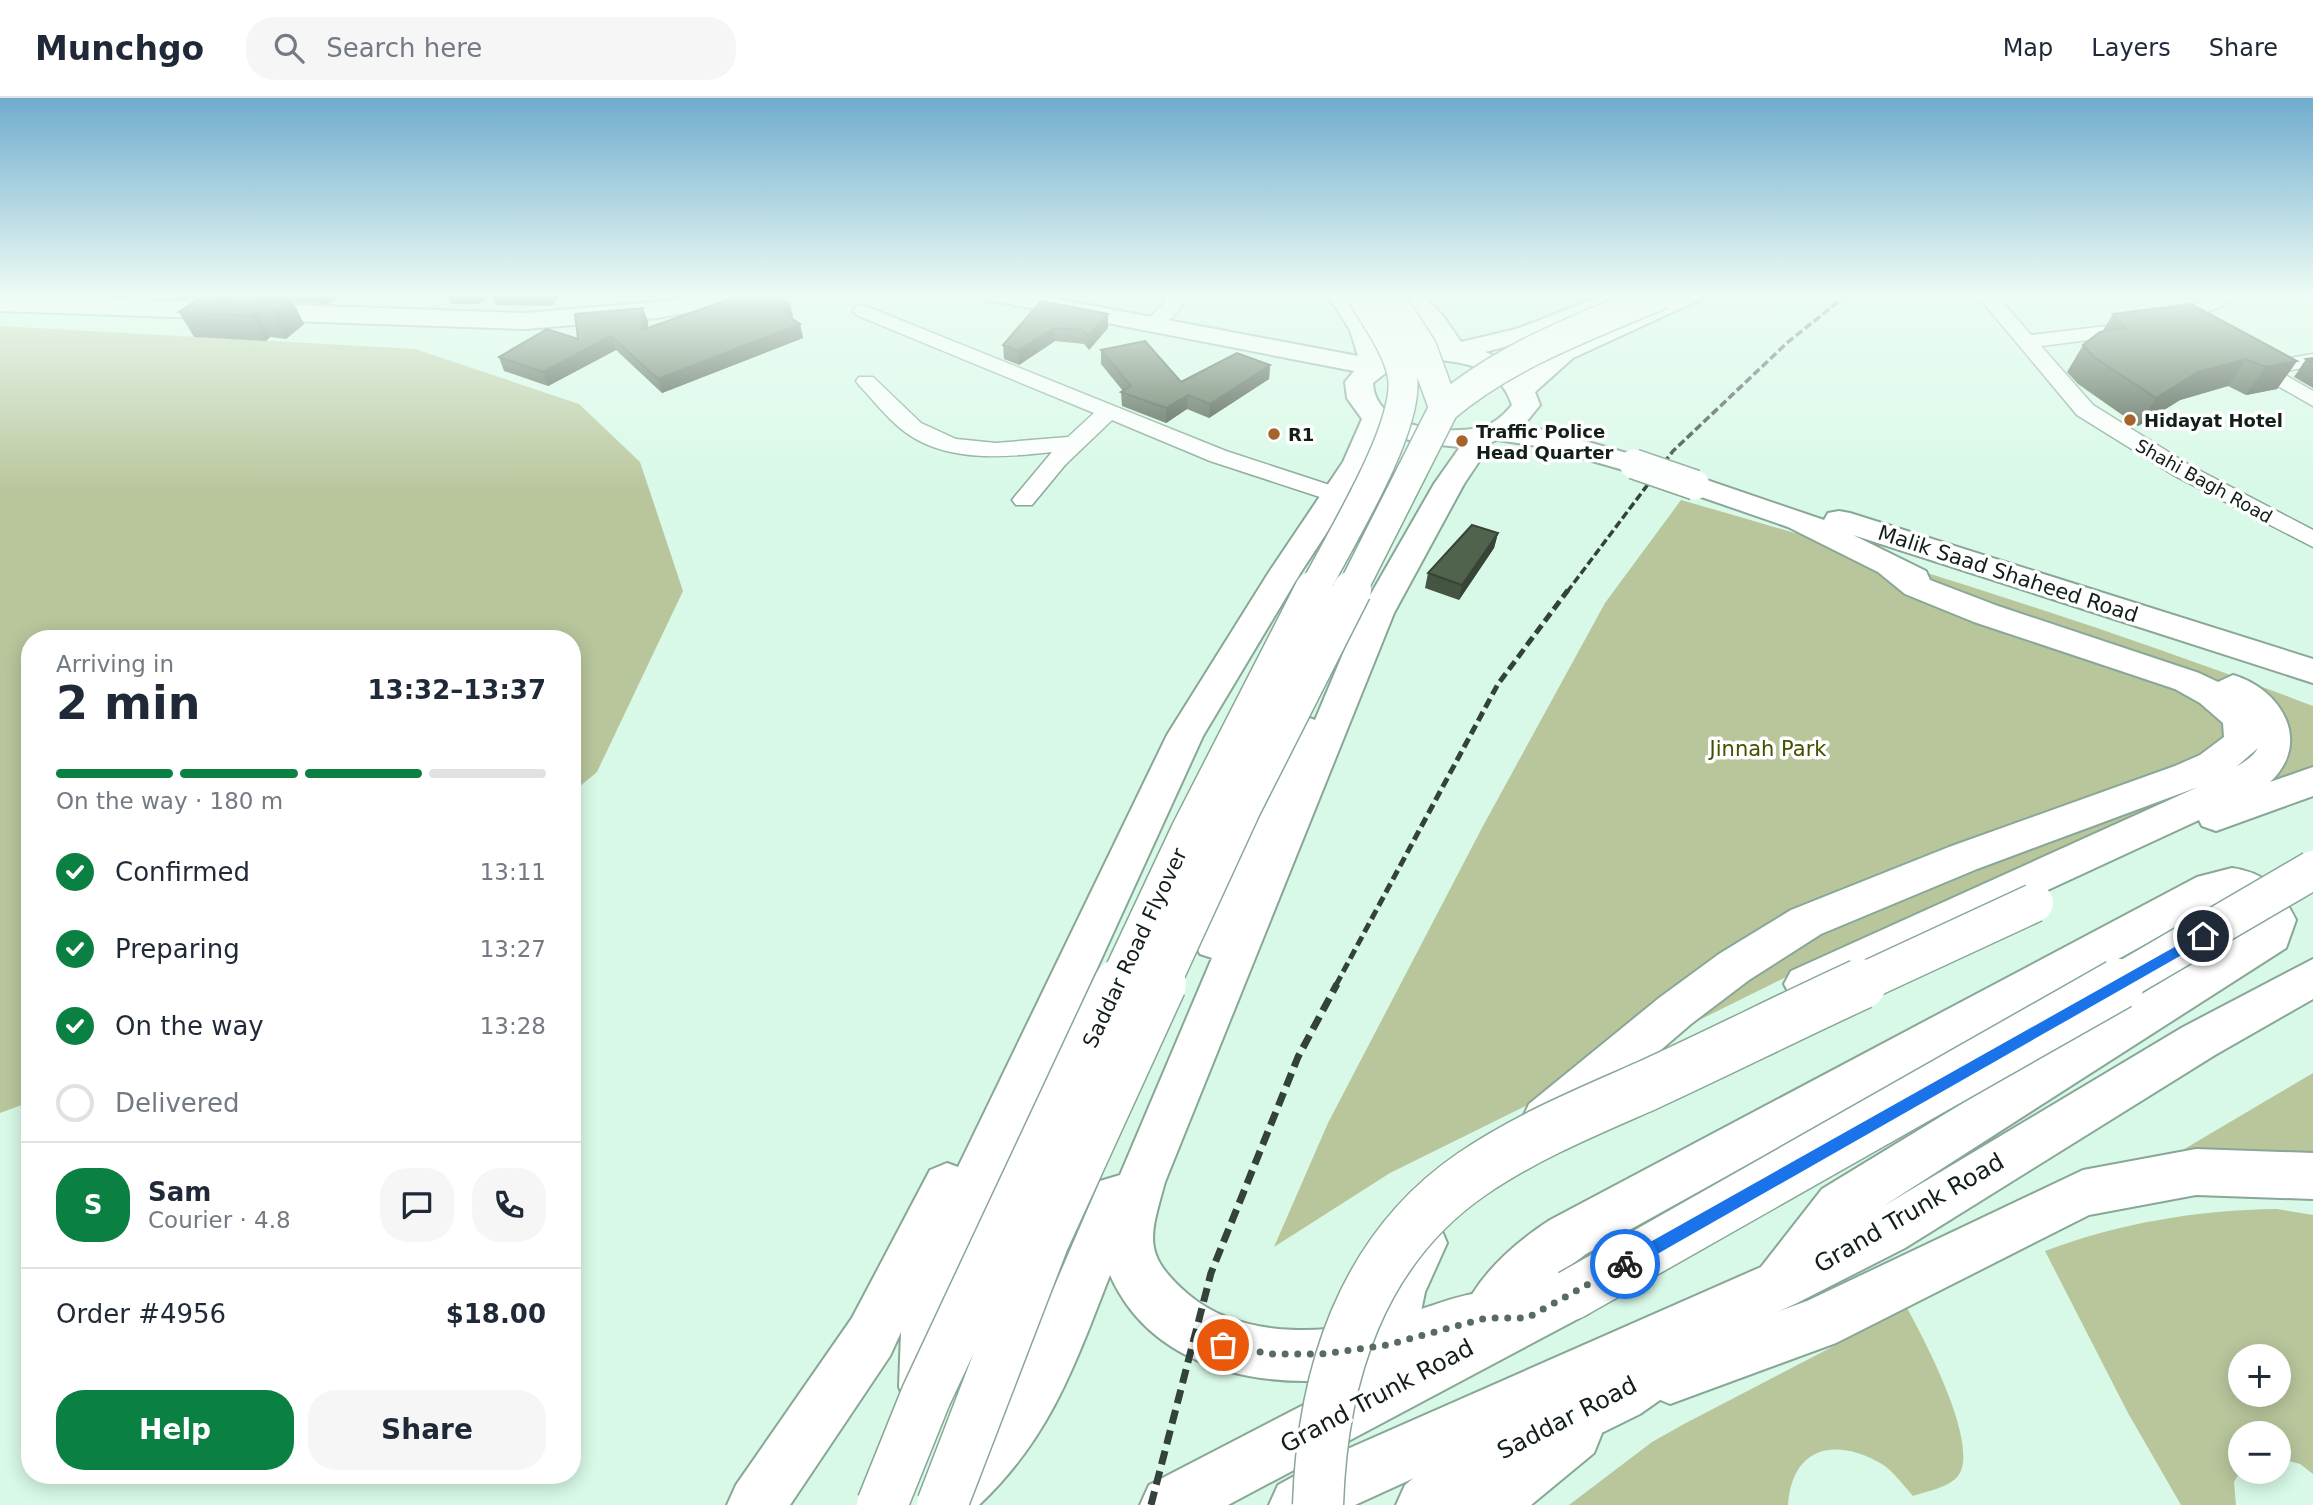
<!DOCTYPE html>
<html lang="en">
<head>
<meta charset="utf-8">
<style>
	body { margin:0; font-family:"DejaVu Sans",sans-serif; background:#f6f6f7; color:#1f2937; height:100vh; display:flex; flex-direction:column; font-size:26px; white-space:nowrap }
	* { box-sizing:border-box; margin:0 }
	p { font-size:23px; color:#747a83 }
	.icon { flex:none; width:38px; height:38px; fill:none; stroke:currentColor; stroke-width:2; stroke-linecap:round; stroke-linejoin:round }
	.map { position:relative; flex:1; overflow:hidden }
	.side { position:absolute; left:21px; top:532px; width:560px; height:854px; display:flex; flex-direction:column; background:#fff; border-radius:28px; box-shadow:0 4px 18px #0003 }
	.side>* { flex:none }
	.fabs { position:absolute; left:2228px; top:1246px; display:grid; gap:14px }
	.fabs a { display:grid; place-items:center; width:63px; height:63px; border-radius:50%; background:#fff; box-shadow:0 4px 18px #0003; font-size:35px }
	.pin { position:absolute; display:grid; place-items:center; width:60px; height:60px; color:#fff; margin:-30px; border:4px solid #fff; border-radius:50%; box-shadow:0 2px 7px #0007 }
	.courier { position:absolute; display:grid; place-items:center; width:70px; height:70px; margin:-35px; border:5px solid #1a73e8; border-radius:50%; background:#fff; color:#222; box-shadow:0 2px 9px #0007 }
	.summary em { font-style:normal; font-weight:600 }
	.summary div { display:flex; flex-direction:column-reverse }
	.summary { display:flex; align-items:center; justify-content:space-between; height:119px; padding:0 35px }
	h1 { font-size:46px; font-weight:600; line-height:52px }
	.bar { display:grid; grid-template-columns:repeat(4,1fr); gap:10px 7px; align-content:center; height:84px; padding:0 35px }
	.bar i { height:9px; border-radius:5px; background:#e0e1e3 }
	.bar .active { background:#0b8043 }
	.bar p { grid-column:span 4 }
	.line { display:flex; align-items:center; gap:18px; padding:0 35px; border-top:2px solid #e0e1e3 }
	.line div { flex:1 }
	.round { display:grid; place-items:center; flex:none; width:74px; height:74px; border-radius:28px; background:#f6f6f7 }
	ol { padding:0 35px; list-style:none }
	li { display:flex; align-items:center; gap:21px; height:77px }
	li p { margin-inline-start:auto }
	li .icon { padding:7px; border-radius:50%; background:#0b8043; color:#fff; stroke-width:4 }
	li:last-child { color:#747a83 }
	li i { width:38px; height:38px; border:4px solid #e0e1e3; border-radius:50% }
	.button { display:flex; gap:14px; margin-top:auto; padding:14px 35px }
	.button a { flex:1; height:80px; border-radius:28px; background:#0b8043; color:#fff; font-size:28px; font-weight:600; line-height:80px; text-align:center }
	.button a+a { background:#f6f6f7; color:#1f2937 }
	header { display:flex; align-items:center; gap:42px; box-sizing:border-box; height:98px; padding:0 35px; background:#fff; border-bottom:2px solid #e0e1e3 }
	header strong { font-size:33px }
	nav { display:flex; gap:38px; margin-inline-start:auto; font-size:24px }
	.search { width:490px; height:63px; background:#f6f6f7; display:flex; align-items:center; gap:18px; box-sizing:border-box; padding:0 24px; border-radius:28px; color:#747a83; font-size:26px }
	.map>svg:first-child { display:block }
	.green { fill:#b9c69c; fill-rule:evenodd }
	.lines { fill:none; stroke-linecap:round; stroke-linejoin:round }
	.street-casing { stroke:#88a796; stroke-width:3 }
	.secondary-casing { stroke:#88a796; stroke-width:4 }
	.primary-casing { stroke:#88a796; stroke-width:4 }
	.highway-casing { stroke:#88a796; stroke-width:4 }
	.street { fill:#fff; fill-rule:evenodd }
	.secondary { fill:#fff; fill-rule:evenodd }
	.primary { fill:#fff; fill-rule:evenodd }
	.highway { fill:#fff; fill-rule:evenodd }
	.rail-far2 { stroke:#33423a; stroke-width:3.5; stroke-dasharray:8 3.5; stroke-linecap:butt }
	.rail-far1 { stroke:#33423a; stroke-width:5; stroke-dasharray:10 5; stroke-linecap:butt }
	.rail { stroke:#33423a; stroke-width:7; stroke-dasharray:14 7; stroke-linecap:butt }
	.secondary-bridge-far2-casing { stroke:#88a796; stroke-width:32; stroke-linecap:butt }
	.secondary-bridge-far1-casing { stroke:#88a796; stroke-width:41; stroke-linecap:butt }
	.secondary-bridge-casing { stroke:#88a796; stroke-width:53; stroke-linecap:butt }
	.primary-bridge-far2-casing { stroke:#88a796; stroke-width:32; stroke-linecap:butt }
	.primary-bridge-far1-casing { stroke:#88a796; stroke-width:41; stroke-linecap:butt }
	.primary-bridge-casing { stroke:#88a796; stroke-width:53; stroke-linecap:butt }
	.highway-bridge-far1-casing { stroke:#88a796; stroke-width:41; stroke-linecap:butt }
	.highway-bridge-casing { stroke:#88a796; stroke-width:53; stroke-linecap:butt }
	.secondary-bridge-far2 { stroke:#fff; stroke-width:29 }
	.secondary-bridge-far1 { stroke:#fff; stroke-width:38 }
	.secondary-bridge { stroke:#fff; stroke-width:50 }
	.primary-bridge-far2 { stroke:#fff; stroke-width:29 }
	.primary-bridge-far1 { stroke:#fff; stroke-width:38 }
	.primary-bridge { stroke:#fff; stroke-width:50 }
	.highway-bridge-far1 { stroke:#fff; stroke-width:38 }
	.highway-bridge { stroke:#fff; stroke-width:50 }
	.wall { fill:#455542 }
	.shaded-wall { fill:#384536 }
	.building { fill:#50634d; stroke:#384536; stroke-width:2 }
	.route { fill:#1a73e8 }
	.done { stroke:#586b61; stroke-width:7; stroke-dasharray:0 12.6 }
	.poi-dot { fill:#a4642c; stroke:#fff; stroke-width:2.5 }
	.labels { text-anchor:middle; dominant-baseline:central; stroke-width:7; stroke-linejoin:round; paint-order:stroke }
	.far-poi-label { font-size:18px; font-weight:bold; fill:#131f19; stroke:#fff; text-anchor:start }
	.far-street-label { font-size:18px; fill:#131f19; stroke:#fff }
	.street-label { font-size:21px; fill:#131f19; stroke:#fff }
	.park-label { font-size:21px; fill:#435100; stroke:#fff }
	.near-street-label { font-size:24px; fill:#131f19; stroke:#fff }
</style>
</head>
<body>
<header>
<strong>Munchgo</strong>
<div class="search"><svg class="icon" aria-label="search" viewBox="0 0 24 24"><circle cx="10" cy="10" r="6"/><path d="M15 15l6 6"/></svg>Search here</div>
<nav><a>Map</a><a>Layers</a><a>Share</a></nav>
</header>
<div class="map">
<svg width="2313" height="1407" viewBox="0 0 2313 1407">
	<rect width="100%" height="100%" fill="#d8f9e7"/>
	<path class="green" d="M 0,228 L 415,251 L 579,306 L 640,364 L 683,493 L 597,674 L 572,695 L 572,541 L 30,541 L 30,1004 L 0,1015 Z
		M 1681,402 C 1894,463 2106,528 2313,608 L 2313,685 L 1867,839 L 1390,1075 L 1274,1149 L 1328,1025 L 1483,728 L 1605,505 Z
		M 2313,975 L 2313,1065 L 2185,1059 L 2181,1053 Z
		M 2277,1111 L 2313,1117 L 2313,1376 L 2300,1366 L 2279,1360 L 2278,1335 L 2240,1335 L 2240,1374 L 2234,1384 L 2236,1407 L 2181,1407 L 2128,1315 L 2045,1153 C 2119,1125 2198,1112 2277,1111 ZM 2240,1258 L 2278,1258 L 2278,1297 L 2240,1297 Z
		M 1907,1210 C 1924,1241 1981,1348 1958,1378 C 1948,1390 1927,1393 1913,1398 C 1904,1388 1893,1373 1882,1366 C 1836,1339 1792,1348 1788,1407 L 1569,1407 L 1652,1344 L 1684,1326 Z"/>
	<g class="lines">
		<defs>
			<path id="street" d="M 133,196 L 154,196 L 134,214 L 120,214 L 117,210 Z
				M 1168,196 L 1187,196 L 1178,214 L 1161,229 L 1147,229 L 1144,225 L 1162,207 Z
				M 1976,196 L 1996,196 L 2031,237 L 2164,221 L 2217,196 L 2241,196 L 2239,200 L 2168,232 L 2041,248 L 2093,307 L 2191,368 L 2313,432 L 2313,449 L 2175,378 L 2077,317 Z
				M 863,207 L 1226,353 L 1345,392 L 1349,397 L 1345,402 L 1329,402 L 1210,363 L 1112,322 L 1065,367 L 1032,407 L 1016,407 L 1012,402 L 1016,397 L 1052,354 C 1007,359 954,364 914,340 C 892,327 876,305 859,287 L 856,283 L 859,279 L 873,279 L 921,325 L 956,341 L 996,345 L 1068,339 L 1094,315 L 856,217 L 853,213 L 856,209 Z
				M 2313,256 L 2313,268 L 2280,274 L 2313,293 L 2313,308 L 2238,265 L 2248,259 L 2263,265 Z"/>
			<path id="secondary" d="M 708,196 L 760,196 L 757,201 L 748,203 L 657,220 L 525,231 L 0,213 L 0,197 L 525,215 L 657,204 Z
				M 1495,325 L 1546,332 L 1644,360 L 1649,366 L 1644,372 L 1634,375 L 1543,349 L 1485,340 L 1481,334 L 1485,328 Z
				M 1695,378 L 1824,422 L 1828,415 L 1839,413 L 1850,415 L 2313,561 L 2313,585 L 1853,437 L 1926,473 L 1930,482 L 1998,508 L 2199,575 L 2218,584 L 2233,577 C 2281,591 2313,644 2270,684 L 2313,669 L 2313,698 L 2216,733 L 2202,728 L 2199,722 L 1806,904 L 1791,899 L 1784,886 L 1791,873 L 2198,689 L 1977,771 L 1821,836 L 1749,882 L 1691,926 L 1563,1036 L 1546,1042 L 1529,1036 L 1522,1021 L 1529,1006 L 1659,900 L 1719,856 L 1791,812 L 1949,749 L 2175,668 L 2200,657 L 2224,639 L 2223,625 L 2200,605 L 2175,591 L 1974,524 L 1905,496 L 1878,474 L 1788,429 L 1684,393 L 1680,387 L 1684,381 ZM 2258,650 C 2253,659 2244,664 2236,669 Z
				M 2196,1051 L 2313,1055 L 2313,1101 L 2196,1097 L 2089,1117 L 1836,1245 L 1670,1306 L 1651,1298 L 1643,1279 L 1651,1260 L 1807,1203 L 2083,1072 Z
				M 1422,1120 L 1440,1128 L 1447,1145 L 1425,1194 L 1414,1247 L 1406,1266 L 1387,1274 L 1368,1266 C 1366,1260 1361,1252 1361,1245 C 1361,1216 1385,1153 1403,1130 C 1407,1125 1416,1123 1422,1120 Z
				M 1574,1307 L 1594,1315 L 1602,1335 L 1594,1355 L 1531,1407 L 1457,1407 L 1466,1387 L 1554,1315 Z"/>
			<path id="primary" d="M 982,196 L 1031,196 L 1358,258 L 1350,232 L 1327,196 L 1351,196 L 1376,232 L 1383,253 L 1414,246 L 1436,246 L 1397,196 L 1422,196 L 1444,219 L 1461,244 L 1516,231 L 1607,196 L 1634,196 L 1632,203 L 1534,241 L 1485,254 L 1510,264 L 1523,276 L 1555,248 L 1672,196 L 1704,196 L 1701,201 L 1573,260 L 1535,294 L 1540,307 L 1519,333 L 1492,344 L 1464,386 L 1394,515 L 1165,1084 C 1150,1139 1141,1156 1189,1197 C 1245,1244 1337,1236 1403,1217 C 1444,1205 1485,1183 1527,1200 L 1534,1219 L 1527,1238 C 1505,1247 1482,1246 1459,1252 C 1435,1258 1412,1268 1388,1274 C 1288,1296 1157,1283 1110,1177 C 1075,1266 1051,1339 979,1407 L 925,1407 L 920,1396 L 929,1376 L 972,1336 L 1023,1261 L 1100,1083 L 1120,1077 L 1212,860 L 1200,856 L 1194,844 L 1267,660 L 1288,621 L 1301,617 L 1315,622 L 1360,515 L 1434,386 L 1460,349 L 1420,345 L 1385,335 L 1373,364 L 1301,474 L 1203,638 L 1026,1026 L 955,1188 L 953,1289 L 945,1308 L 926,1316 L 907,1308 L 899,1289 L 901,1234 L 890,1258 L 790,1407 L 727,1407 L 736,1387 L 852,1220 L 930,1072 L 947,1065 L 958,1069 L 1167,637 L 1269,474 L 1343,364 L 1362,321 L 1347,300 L 1345,284 L 1354,273 L 994,203 L 985,201 ZM 1424,261 C 1461,263 1499,267 1512,307 C 1504,317 1494,326 1482,329 C 1447,338 1374,330 1373,285 L 1397,266 Z
				M 1711,1208 L 1730,1215 L 1737,1234 L 1730,1253 L 1640,1316 L 1492,1389 L 1470,1407 L 1396,1407 L 1405,1387 L 1452,1349 L 1602,1278 L 1692,1215 Z"/>
			<path id="highway" d="M 2232,770 C 2267,775 2281,792 2296,822 L 2286,850 L 1882,1109 L 2183,929 L 2313,861 L 2313,901 L 2215,957 L 1905,1150 L 1797,1205 L 1355,1407 L 1269,1407 L 1278,1387 L 1327,1360 L 1761,1169 L 1822,1091 L 2253,828 L 2254,822 C 2246,809 2239,801 2223,803 L 1586,1156 L 1559,1176 L 1571,1171 L 1589,1179 L 1597,1197 L 1589,1215 L 1228,1407 L 1140,1407 L 1149,1387 L 1462,1225 L 1460,1220 C 1477,1178 1513,1146 1550,1122 L 2197,779 Z"/>
		</defs>
		<use href="#street" class="street-casing"/>
		<use href="#secondary" class="secondary-casing"/>
		<use href="#primary" class="primary-casing"/>
		<use href="#highway" class="highway-casing"/>
		<use href="#street" class="street"/>
		<use href="#secondary" class="secondary"/>
		<use href="#primary" class="primary"/>
		<use href="#highway" class="highway"/>
		<path class="rail-far2" d="M 1567,494 L 1673,353 L 1788,244 L 1848,196"/>
		<path class="rail-far1" d="M 1336,887 L 1498,586 L 1568,492"/>
		<path class="rail" d="M 1151,1407 L 1211,1175 L 1298,959 L 1337,886"/>
		<defs>
			<path id="secondary-bridge-far2" d="M 1634,366 L 1695,387"/>
			<path id="secondary-bridge-far1" d="M 1857,887 L 2034,805"/>
			<path id="secondary-bridge" d="M 1318,1407 C 1322,1278 1361,1152 1472,1076 C 1526,1039 1587,1014 1646,988 C 1718,955 1789,919 1861,886"/>
			<path id="primary-bridge-far2" d="M 1387,196 L 1422,250 L 1444,310
				M 1313,494 C 1339,443 1406,336 1403,283 C 1401,255 1375,219 1361,196
				M 1351,494 L 1444,310 C 1508,256 1585,229 1662,196"/>
			<path id="primary-bridge-far1" d="M 1118,887 L 1190,734 L 1314,492
				M 1160,887 L 1242,709 L 1352,492"/>
			<path id="primary-bridge" d="M 882,1407 L 926,1298 L 1119,886
				M 942,1407 L 1044,1142 L 1161,886"/>
			<path id="highway-bridge-far1" d="M 2116,887 L 2313,772"/>
			<path id="highway-bridge" d="M 1571,1197 L 2119,886"/>
		</defs>
		<use href="#secondary-bridge-far2" class="secondary-bridge-far2-casing"/>
		<use href="#secondary-bridge-far1" class="secondary-bridge-far1-casing"/>
		<use href="#secondary-bridge" class="secondary-bridge-casing"/>
		<use href="#primary-bridge-far2" class="primary-bridge-far2-casing"/>
		<use href="#primary-bridge-far1" class="primary-bridge-far1-casing"/>
		<use href="#primary-bridge" class="primary-bridge-casing"/>
		<use href="#highway-bridge-far1" class="highway-bridge-far1-casing"/>
		<use href="#highway-bridge" class="highway-bridge-casing"/>
		<use href="#secondary-bridge-far2" class="secondary-bridge-far2"/>
		<use href="#secondary-bridge-far1" class="secondary-bridge-far1"/>
		<use href="#secondary-bridge" class="secondary-bridge"/>
		<use href="#primary-bridge-far2" class="primary-bridge-far2"/>
		<use href="#primary-bridge-far1" class="primary-bridge-far1"/>
		<use href="#primary-bridge" class="primary-bridge"/>
		<use href="#highway-bridge-far1" class="highway-bridge-far1"/>
		<use href="#highway-bridge" class="highway-bridge"/>
	</g>
	<path class="wall" d="M 174,196 L 341,196 L 328,206 L 293,204 L 304,226 L 286,241 L 270,239 L 266,243 L 194,239 L 179,214 L 198,201 L 179,201 Z
		M 446,196 L 562,196 L 552,208 L 495,207 L 491,197 L 479,206 L 451,206 Z
		M 2007,196 L 2046,196 L 2011,200 Z
		M 1041,203 L 1108,230 L 1089,252 L 1084,246 L 1055,243 L 1019,267 L 1004,261 L 1003,247 Z
		M 790,206 L 793,219 L 791,220 L 800,226 L 803,240 L 662,295 L 616,252 L 548,288 L 504,273 L 499,259 L 578,241 L 648,223 L 647,230 Z
		M 2113,216 L 2297,263 L 2277,291 L 2246,297 L 2228,288 L 2180,302 L 2138,328 L 2078,286 L 2067,274 L 2083,247 L 2102,234 Z
		M 1101,252 L 1181,284 L 1270,267 L 1269,281 L 1209,320 L 1187,311 L 1166,325 L 1122,308 L 1121,294 L 1123,293 L 1101,266 Z
		M 2313,260 L 2313,290 L 2294,279 L 2306,261 Z
		M 1498,435 L 1494,450 L 1459,502 L 1425,490 L 1428,475 Z"/>
	<path class="shaded-wall" d="M 323,196 L 341,196 L 328,206 Z
		M 475,196 L 491,196 L 491,197 L 479,206 Z
		M 547,196 L 562,196 L 552,208 Z
		M 2013,196 L 2046,196 L 2011,200 Z
		M 291,201 L 304,226 L 286,241 L 273,215 Z
		M 790,206 L 793,219 L 784,227 L 781,213 Z
		M 643,210 L 648,223 L 647,245 L 642,232 Z
		M 256,214 L 270,239 L 266,243 L 252,218 Z
		M 1108,216 L 1108,230 L 1089,252 L 1088,238 Z
		M 800,226 L 803,240 L 662,295 L 658,281 Z
		M 1054,230 L 1055,243 L 1019,267 L 1018,253 Z
		M 611,238 L 616,252 L 548,288 L 543,274 Z
		M 2246,261 L 2228,288 L 2180,302 L 2138,328 L 2156,300 L 2198,274 Z
		M 2297,263 L 2277,291 L 2246,297 L 2265,269 Z
		M 1270,267 L 1269,281 L 1209,320 L 1210,306 Z
		M 1188,297 L 1187,311 L 1166,325 L 1166,310 Z
		M 1498,435 L 1494,450 L 1459,502 L 1462,487 Z"/>
	<path class="building" d="M 744,196 L 753,197 L 772,196 L 790,206 L 781,213 L 800,226 L 658,281 L 611,238 L 543,274 L 499,259 L 547,231 L 578,241 L 575,216 L 643,210 L 642,232 Z
		M 203,198 L 291,201 L 273,215 L 256,214 L 252,218 L 179,214 Z
		M 1041,203 L 1108,216 L 1088,238 L 1083,232 L 1054,230 L 1018,253 L 1003,247 Z
		M 2191,206 L 2297,263 L 2265,269 L 2246,261 L 2198,274 L 2156,300 L 2094,259 L 2083,247 L 2100,234 L 2126,230 L 2113,216 Z
		M 1145,243 L 1181,284 L 1237,255 L 1270,267 L 1210,306 L 1188,297 L 1166,310 L 1121,294 L 1131,288 L 1101,252 Z
		M 2313,260 L 2313,265 L 2306,261 Z
		M 1472,427 L 1498,435 L 1462,487 L 1428,475 Z"/>
	<linearGradient id="sky" x2="0" y2="1"><stop stop-color="#70acce"/><stop offset="0.5" stop-color="#edfcf4"/><stop offset="1" stop-color="#edfcf4" stop-opacity="0"/></linearGradient>
	<rect width="2313" height="393" fill="url(#sky)"/>
	<path class="route" d="M 2203,833 L 2208,834 L 2208,842 L 1631,1171 L 1620,1171 L 1620,1161 Z"/>
	<g class="lines">
		<path class="done" d="M 1223,1247 L 1270,1256 L 1322,1256 L 1387,1247 L 1486,1220 L 1527,1220 L 1625,1166"/>
	</g>
	<g class="poi-dot">
		<circle cx="2130" cy="322" r="7"/>
		<circle cx="1274" cy="336" r="7"/>
		<circle cx="1462" cy="343" r="7"/>
	</g>
	<g class="labels">
		<g class="far-poi-label">
			<text x="2144" y="322">Hidayat Hotel</text>
			<text x="1476" y="333">Traffic Police<tspan x="1476" dy="21">Head Quarter</tspan></text>
			<text x="1288" y="336">R1</text>
		</g>
		<g class="far-street-label">
			<text transform="translate(2204 383) rotate(29)">Shahi Bagh Road</text>
		</g>
		<g class="street-label">
			<text transform="translate(2008 476) rotate(18)">Malik Saad Shaheed Road</text>
			<text transform="translate(1135 850) rotate(-65)">Saddar Road Flyover</text>
		</g>
		<g class="park-label">
			<text x="1768" y="651">Jinnah Park</text>
		</g>
		<g class="near-street-label">
			<text transform="translate(1909 1115) rotate(-30)">Grand Trunk Road</text>
			<text transform="translate(1377 1298) rotate(-28)">Grand Trunk Road</text>
			<text transform="translate(1567 1320) rotate(-27)">Saddar Road</text>
		</g>
	</g>
</svg>
<div class="fabs">
<a>+</a>
<a>−</a>
</div>
<div class="pin" style="left:1223px;top:1247px;background:#ea580c"><svg class="icon" aria-label="bag" viewBox="0 0 24 24"><path d="M5 8h14l-1 12H6zM9 8a3 3 0 0 1 6 0"/></svg></div>
<div class="pin" style="left:2203px;top:838px;background:#1f2937"><svg class="icon" aria-label="home" viewBox="0 0 24 24"><path d="M3 11l9-7 9 7M6 9v11h12V9"/></svg></div>
<div class="courier" style="left:1625px;top:1166px"><svg class="icon" aria-label="bike" viewBox="0 0 24 24"><circle cx="6" cy="16" r="4"/><circle cx="18" cy="16" r="4"/><path d="M6 16l4-8h5l3 8M10 8l3 8H6M13 5h3"/></svg></div>
<section class="side">
<div class="summary"><div><h1>2 min</h1><p>Arriving in</p></div><em>13:32–13:37</em></div>
<div class="bar"><i class="active"></i><i class="active"></i><i class="active"></i><i></i><p>On the way · 180 m</p></div>
<ol>
<li><svg class="icon" aria-label="check" viewBox="0 0 24 24"><path d="M5 12l5 5 9-10"/></svg>Confirmed<p>13:11</p></li>
<li><svg class="icon" aria-label="check" viewBox="0 0 24 24"><path d="M5 12l5 5 9-10"/></svg>Preparing<p>13:27</p></li>
<li><svg class="icon" aria-label="check" viewBox="0 0 24 24"><path d="M5 12l5 5 9-10"/></svg>On the way<p>13:28</p></li>
<li><i></i>Delivered</li>
</ol>
<div class="line" style="height:126px"><b class="round" style="background:#0b8043;color:#fff">S</b><div><b>Sam</b><p>Courier · 4.8</p></div><a class="round"><svg class="icon" aria-label="chat" viewBox="0 0 24 24"><path d="M4 5h16v11H9l-5 4z"/></svg></a><a class="round"><svg class="icon" aria-label="phone" viewBox="0 0 24 24"><path d="M5 4h4l2 5-3 2q2 4 5 5l2-3 5 2v4C11 20 4 13 5 4z"/></svg></a></div>
<div class="line" style="height:91px"><div>Order #4956</div><b>$18.00</b></div>
<div class="button"><a>Help</a><a>Share</a></div>
</section>
</div>
</body>
</html>
